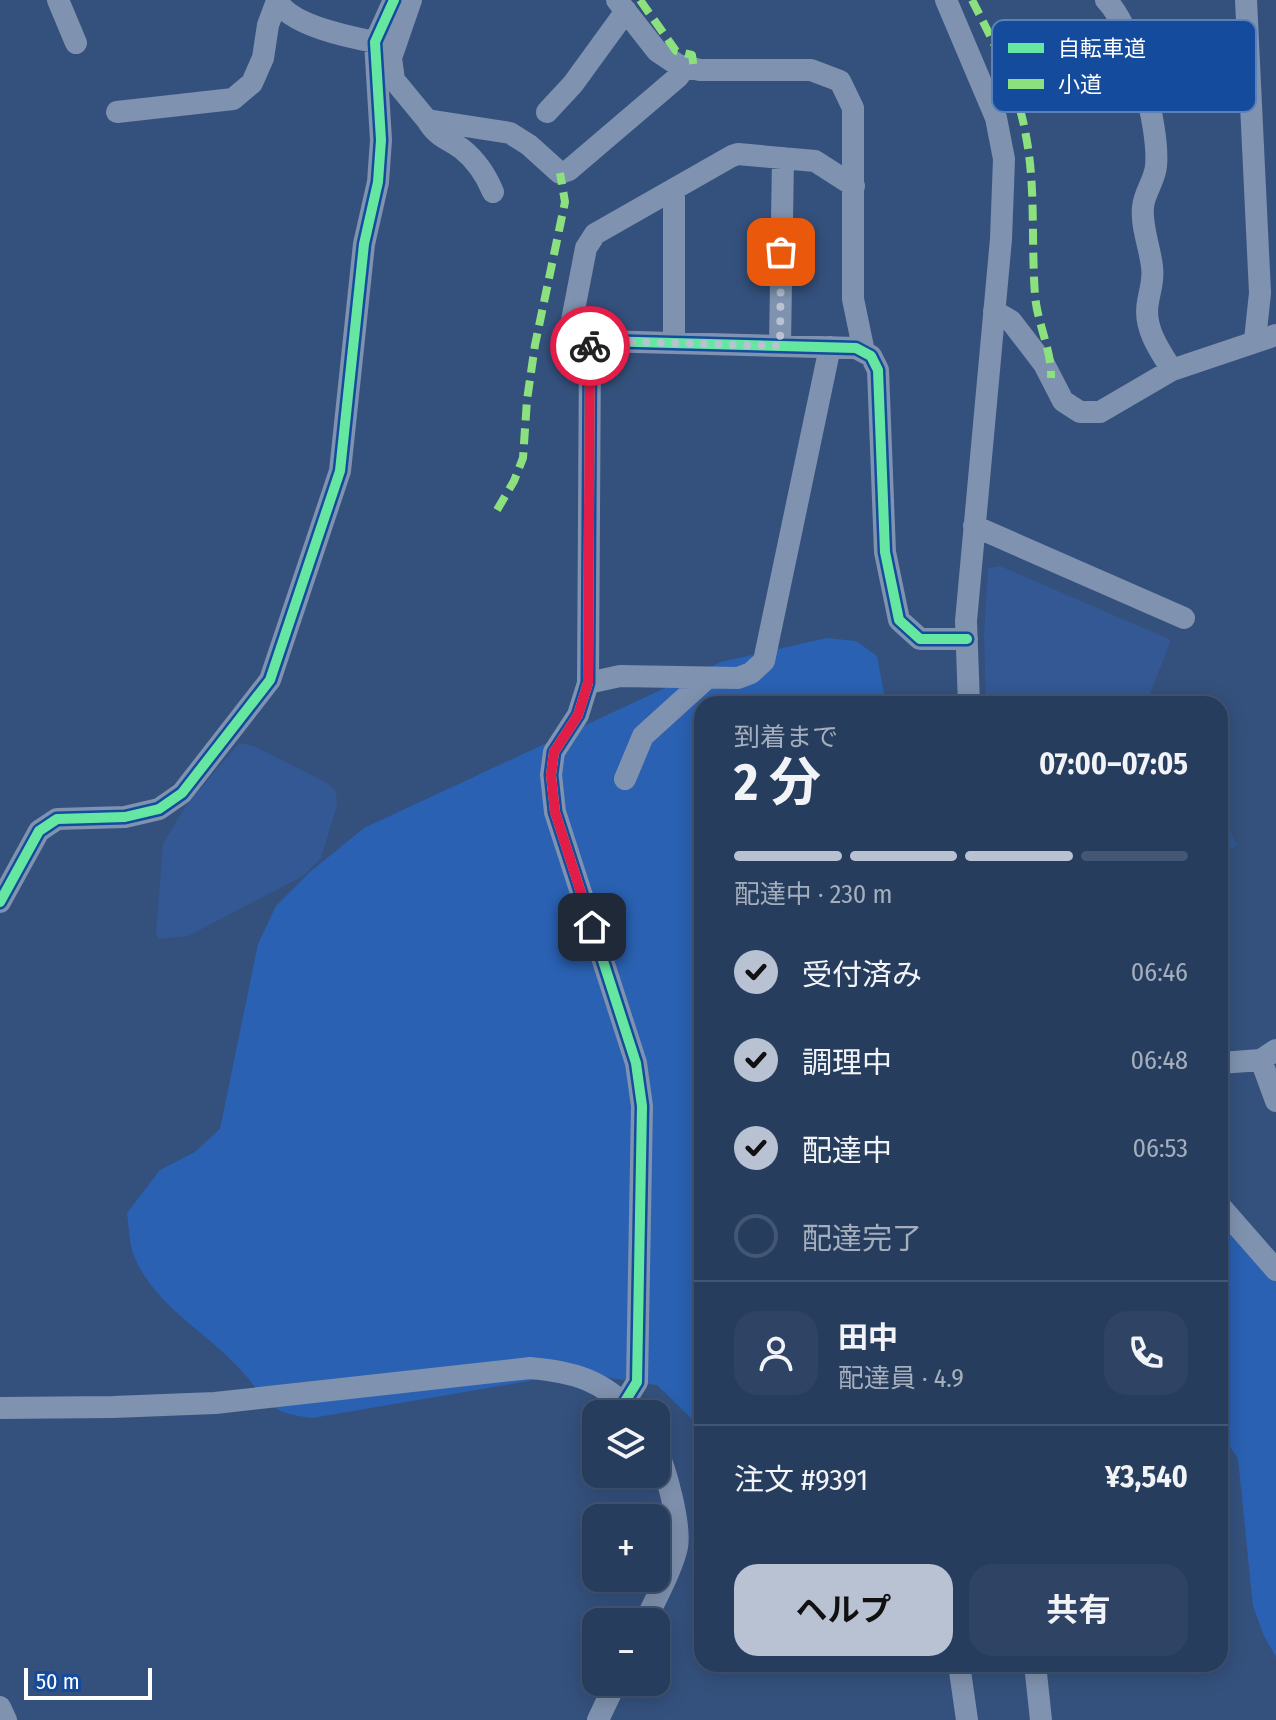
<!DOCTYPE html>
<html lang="ja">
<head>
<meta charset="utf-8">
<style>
	body { margin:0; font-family:"Fira Sans Condensed","Noto Sans JP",sans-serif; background:#2f4464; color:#f1f3f6; height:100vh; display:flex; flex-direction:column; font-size:30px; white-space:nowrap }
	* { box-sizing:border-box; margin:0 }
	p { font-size:26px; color:#a4aebc }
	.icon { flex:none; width:44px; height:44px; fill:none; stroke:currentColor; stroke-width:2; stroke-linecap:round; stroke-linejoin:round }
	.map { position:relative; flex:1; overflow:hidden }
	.panel { position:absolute; left:694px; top:696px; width:534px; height:976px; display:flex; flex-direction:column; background:#273d5e; border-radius:24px; box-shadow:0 4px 20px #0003,0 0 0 2px #435673 }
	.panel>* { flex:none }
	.fabs { position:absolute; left:582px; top:1400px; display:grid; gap:16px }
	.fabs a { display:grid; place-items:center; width:88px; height:88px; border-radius:16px; background:#273d5e; box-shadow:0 4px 20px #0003,0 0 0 2px #435673; font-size:40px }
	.scale { position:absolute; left:24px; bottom:20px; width:128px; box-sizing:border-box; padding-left:8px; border:4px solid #fff; border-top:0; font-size:22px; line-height:28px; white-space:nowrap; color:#fff; -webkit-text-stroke:6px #154b9c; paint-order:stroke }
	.pin { position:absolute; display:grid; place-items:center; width:68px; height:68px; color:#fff; margin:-34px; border-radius:16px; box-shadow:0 4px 12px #0006 }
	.courier { position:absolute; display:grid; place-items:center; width:80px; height:80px; margin:-40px; border:6px solid #e11d48; border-radius:50%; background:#fff; color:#222; box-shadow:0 2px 10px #0007 }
	.headline em { font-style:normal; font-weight:700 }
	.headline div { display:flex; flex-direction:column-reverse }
	.headline { display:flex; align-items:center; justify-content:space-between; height:136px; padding:0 40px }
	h1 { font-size:52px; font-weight:700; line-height:60px }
	.bar { display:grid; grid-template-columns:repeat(4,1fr); gap:12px 8px; align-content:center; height:96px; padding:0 40px }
	.bar i { height:10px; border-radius:6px; background:#435673 }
	.bar .current { background:#b8c2d2 }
	.bar p { grid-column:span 4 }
	.line { display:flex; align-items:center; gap:20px; padding:0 40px; border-top:2px solid #435673 }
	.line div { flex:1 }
	.round { display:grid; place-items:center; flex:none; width:84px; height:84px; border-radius:24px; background:#2f4464 }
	ol { padding:0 40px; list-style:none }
	li { display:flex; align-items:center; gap:24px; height:88px }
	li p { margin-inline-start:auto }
	li .icon { padding:8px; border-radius:50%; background:#b8c2d2; color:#111; stroke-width:4 }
	li:last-child { color:#a4aebc }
	li i { width:44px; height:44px; border:4px solid #435673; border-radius:50% }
	.primary-button { display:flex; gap:16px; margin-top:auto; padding:16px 40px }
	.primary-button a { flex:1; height:92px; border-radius:24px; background:#b8c2d2; color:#111; font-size:32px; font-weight:700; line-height:92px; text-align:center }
	.primary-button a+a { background:#2f4464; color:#f1f3f6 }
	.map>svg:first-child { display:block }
	.green { fill:#2a61b2 }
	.water { fill:#335893 }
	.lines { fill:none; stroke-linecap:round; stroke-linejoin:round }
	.minor { stroke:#7f92af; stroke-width:22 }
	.quiet { stroke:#8de07e; stroke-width:8; stroke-dasharray:16 8; stroke-linecap:butt }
	.cycleway-casing { stroke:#154b9c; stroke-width:15 }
	.cycleway { stroke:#66e7a1; stroke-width:10 }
	.done { stroke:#b8c2d2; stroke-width:8; stroke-dasharray:0 14.4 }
	.route { stroke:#e11d48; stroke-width:10 }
	.key { fill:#154b9c; stroke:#5b81ba; stroke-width:2 }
	.key-label { font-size:22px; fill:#fff }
</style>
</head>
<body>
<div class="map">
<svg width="1276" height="1720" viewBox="0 0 1276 1720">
	<rect width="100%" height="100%" fill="#34517d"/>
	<path class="green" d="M 827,638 L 856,641 L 877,656 L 886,704 L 702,704 L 702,1429 L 657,1385 L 597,1376 L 540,1379 L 312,1418 C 262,1412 269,1400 239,1368 C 204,1330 155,1306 134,1256 C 129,1243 129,1226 127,1213 L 160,1170 L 195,1152 L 220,1129 L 258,944 L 276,906 L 310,872 L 364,828 L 721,662 Z
		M 1220,1218 L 1276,1255 L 1276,1657 L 1264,1636 L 1253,1606 L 1238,1459 L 1220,1431 Z"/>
	<path class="water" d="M 1000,566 L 1171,640 L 1146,704 L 986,704 L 984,635 L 988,568 Z
		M 239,743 L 254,746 L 327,783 L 336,791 L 337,805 L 321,858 L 303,876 L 188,936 L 159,939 L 156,934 L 163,844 L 185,807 Z
		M 1228,825 L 1237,846 L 1220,855 L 1220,827 Z"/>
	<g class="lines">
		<path class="minor" d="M 58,0 L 76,43
			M 277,0 C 289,25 349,37 375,42
			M 411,0 L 391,58 L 394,80 L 427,120 L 510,133 L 529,145 L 560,173 L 569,170 L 678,77 L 685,67
			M 617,0 L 657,51 L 678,65 L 700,70 L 811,70 L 840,81 L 853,108 L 853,299 L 864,352
			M 946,0 L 996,118 L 1004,159 L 1001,239 L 966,621 L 969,704
			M 1106,0 C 1133,27 1160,128 1156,166 C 1155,180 1144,193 1143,207 C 1141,227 1150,247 1152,267 C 1154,280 1150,289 1148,302 C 1143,327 1159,350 1172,370
			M 1246,0 L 1260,293 L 1255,340
			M 117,112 L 233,99 L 252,83 L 263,58 L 268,25 L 277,1
			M 547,112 L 573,84 L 626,11
			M 427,120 C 438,138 447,138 462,149 C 477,161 486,175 493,192
			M 854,186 L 815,161 L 738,154 L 732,156 L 595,234 L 586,248 L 568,341 L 590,346 L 600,341 L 856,348 L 871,356 L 878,370 L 885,552 L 899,620 L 920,639 L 967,639
			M 674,189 L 674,343
			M 994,311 L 1011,321 L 1044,364 L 1063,401 L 1080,412 L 1100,412 L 1172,370 L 1276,335
			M 590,346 L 588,683 L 578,715 L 554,752 L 551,775 L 555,812 L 636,1063 L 642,1106 L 637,1382 L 624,1403
			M 780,346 L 783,158
			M 974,526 L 1184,618
			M 588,683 L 620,676 L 738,678 L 751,673 L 764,661 L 830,347
			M 625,779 L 643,736 L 707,678
			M 0,902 L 39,831 L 57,819 L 125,817 L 159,809 L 182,793 L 270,680 L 340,471 L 364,244 L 378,182 L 381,140 L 375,42 L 394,0
			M 1261,1060 L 1276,1101
			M 1220,1063 L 1261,1060 L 1276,1050
			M 1220,1206 L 1276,1270
			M 0,1408 L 113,1407 L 215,1403 L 530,1368 C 574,1372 603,1380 634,1414
			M 645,1622 C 655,1600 672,1570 677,1547 C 681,1525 666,1469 656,1449
			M 959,1664 L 967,1720
			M 1035,1664 L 1041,1720
			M 0,1707 L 6,1720
			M 598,1720 L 616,1682"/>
		<path class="quiet" d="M 640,0 L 676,51 L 692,55 L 694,69
			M 972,0 C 994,43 1018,88 1026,136 C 1036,188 1031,242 1035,295 C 1037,323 1052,350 1051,378
			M 497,510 L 514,481 L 523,458 L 527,400 L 535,345 L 565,202 L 560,173"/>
		<defs>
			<path id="cycleway" d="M 0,902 L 39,831 L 57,819 L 125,817 L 159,809 L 182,793 L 270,680 L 340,471 L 364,244 L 378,182 L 381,140 L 375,42 L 394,0
				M 624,1403 L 637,1382 L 642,1106 L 636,1063 L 555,812 L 551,775 L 554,752 L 578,715 L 588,683 L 590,346 L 600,341 L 856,348 L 871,356 L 878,370 L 885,552 L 899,620 L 920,639 L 967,639"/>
		</defs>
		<use href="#cycleway" class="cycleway-casing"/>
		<use href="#cycleway" class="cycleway"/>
	</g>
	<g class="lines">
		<path class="done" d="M 590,346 L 600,341 L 780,346 L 781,252"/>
		<path class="route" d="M 590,346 L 588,683 L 578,715 L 554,752 L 551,775 L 555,812 L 592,927"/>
	</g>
	<rect x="992" y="20" width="264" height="92" rx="12" class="key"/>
	<rect x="1008" y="43" width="36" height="10" fill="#66e7a1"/>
	<rect x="1008" y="79" width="36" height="10" fill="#8de07e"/>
	<g class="key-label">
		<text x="1058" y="56">自転車道</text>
		<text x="1058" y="92">小道</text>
	</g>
</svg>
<div class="fabs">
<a><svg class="icon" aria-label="layers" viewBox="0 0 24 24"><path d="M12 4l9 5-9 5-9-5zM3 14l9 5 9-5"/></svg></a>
<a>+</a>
<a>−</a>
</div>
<div class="scale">50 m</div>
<div class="pin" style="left:781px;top:252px;background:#ea580c"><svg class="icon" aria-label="bag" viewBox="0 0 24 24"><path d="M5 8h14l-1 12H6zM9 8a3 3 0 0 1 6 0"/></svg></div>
<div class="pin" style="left:592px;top:927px;background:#1f2937"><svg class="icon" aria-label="home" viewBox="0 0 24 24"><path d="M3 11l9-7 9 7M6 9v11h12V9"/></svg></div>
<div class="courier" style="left:590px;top:346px"><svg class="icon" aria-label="bike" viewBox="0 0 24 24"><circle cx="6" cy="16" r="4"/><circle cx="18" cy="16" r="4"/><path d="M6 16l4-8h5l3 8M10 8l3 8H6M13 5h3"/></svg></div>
<section class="panel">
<div class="headline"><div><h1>2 分</h1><p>到着まで</p></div><em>07:00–07:05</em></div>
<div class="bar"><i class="current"></i><i class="current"></i><i class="current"></i><i></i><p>配達中 · 230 m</p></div>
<ol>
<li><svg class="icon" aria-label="check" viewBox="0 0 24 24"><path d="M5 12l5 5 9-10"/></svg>受付済み<p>06:46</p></li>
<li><svg class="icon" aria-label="check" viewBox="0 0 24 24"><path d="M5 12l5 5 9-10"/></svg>調理中<p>06:48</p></li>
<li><svg class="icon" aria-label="check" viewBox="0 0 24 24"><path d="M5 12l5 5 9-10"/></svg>配達中<p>06:53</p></li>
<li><i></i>配達完了</li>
</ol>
<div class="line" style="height:144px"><a class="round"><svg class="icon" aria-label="person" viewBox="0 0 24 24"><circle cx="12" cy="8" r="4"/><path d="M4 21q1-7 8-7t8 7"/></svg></a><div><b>田中</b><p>配達員 · 4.9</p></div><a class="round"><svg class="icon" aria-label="phone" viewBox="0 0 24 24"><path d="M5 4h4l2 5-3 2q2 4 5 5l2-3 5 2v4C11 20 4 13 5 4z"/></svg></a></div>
<div class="line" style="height:104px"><div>注文 #9391</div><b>¥3,540</b></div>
<div class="primary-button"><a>ヘルプ</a><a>共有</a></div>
</section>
</div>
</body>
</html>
